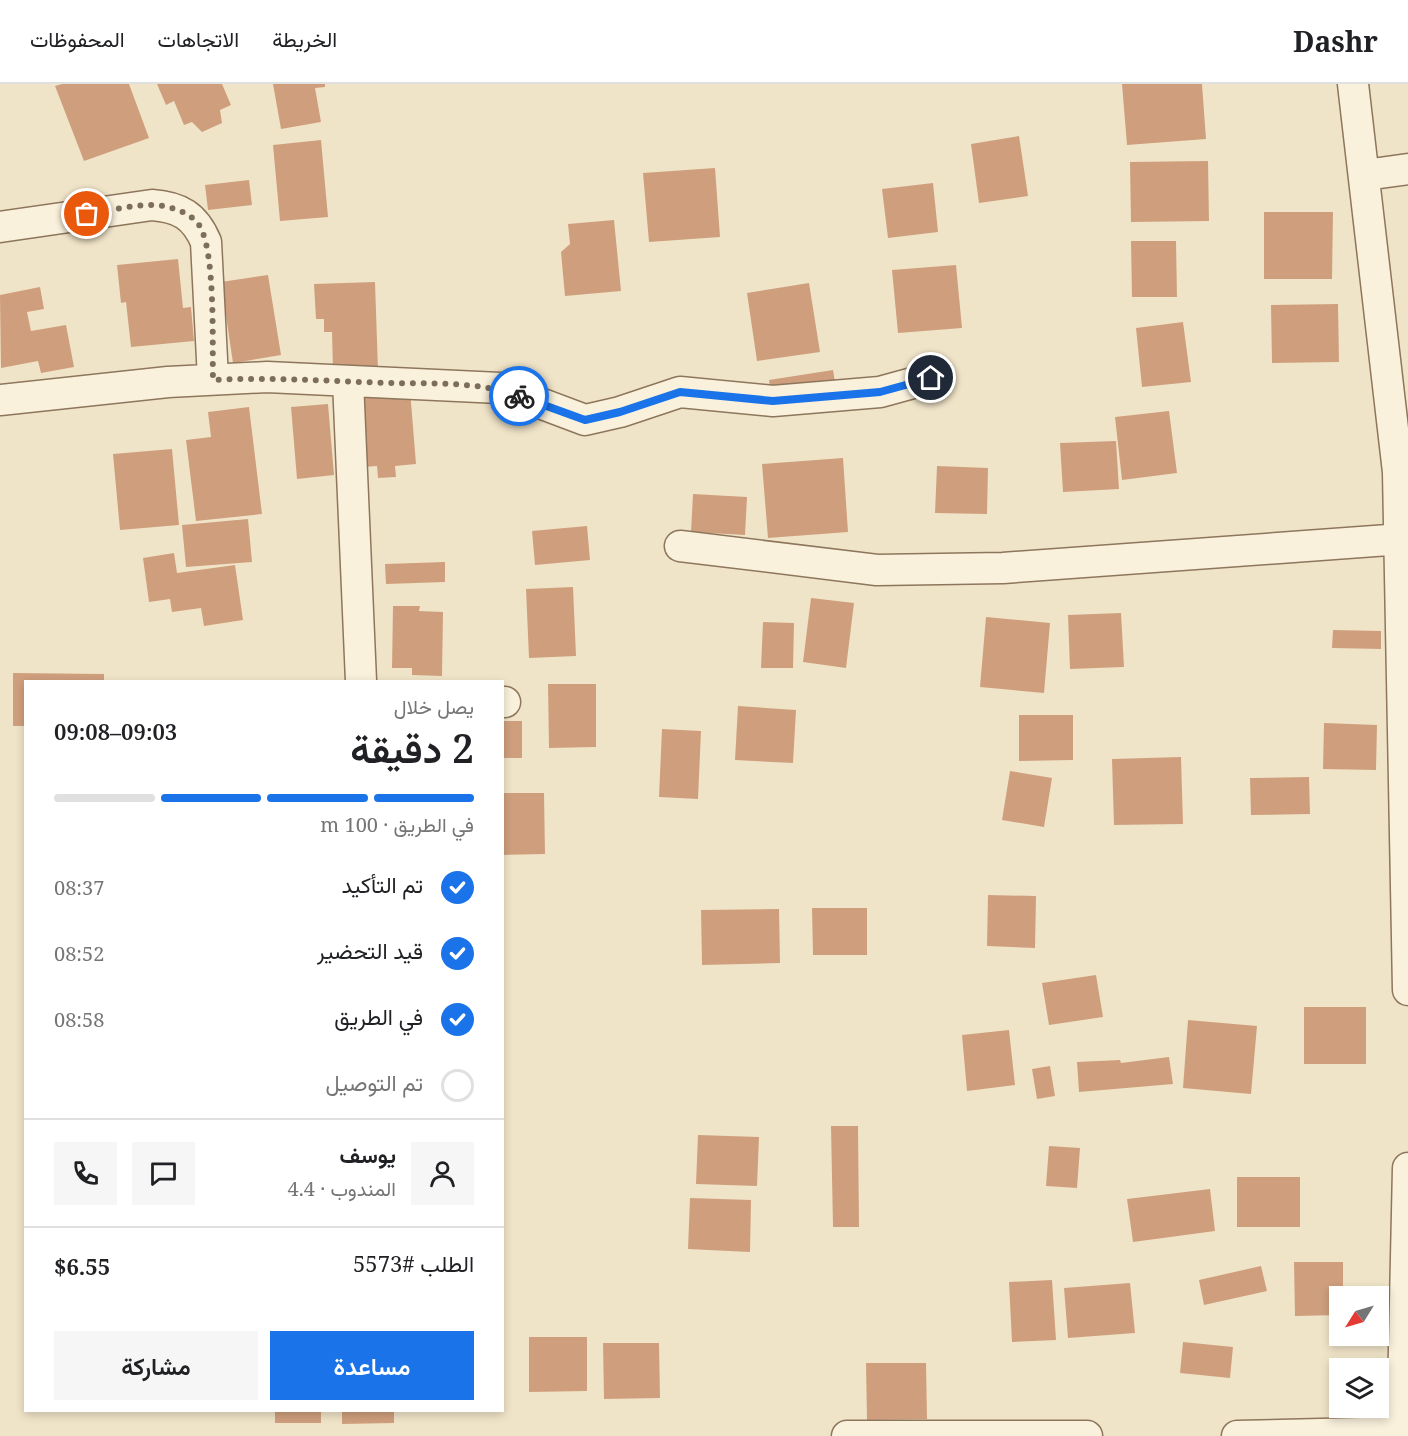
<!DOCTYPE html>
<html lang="ar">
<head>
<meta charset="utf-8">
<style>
	body { margin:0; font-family:"Noto Serif",Vazirmatn,serif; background:#f6f6f6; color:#202124; direction:rtl; height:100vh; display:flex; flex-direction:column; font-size:22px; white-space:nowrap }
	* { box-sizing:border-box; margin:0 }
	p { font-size:20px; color:#757577 }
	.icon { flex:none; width:33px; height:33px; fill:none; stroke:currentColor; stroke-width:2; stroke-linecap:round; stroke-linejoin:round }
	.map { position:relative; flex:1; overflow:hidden; direction:ltr }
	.details { position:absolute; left:24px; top:596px; width:480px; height:732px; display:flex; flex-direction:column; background:#fff; border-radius:0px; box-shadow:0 3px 9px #0003; direction:rtl }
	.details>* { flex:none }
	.needle { width:39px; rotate:233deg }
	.tools { position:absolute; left:1329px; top:1202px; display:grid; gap:12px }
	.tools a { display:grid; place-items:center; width:60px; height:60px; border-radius:0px; background:#fff; box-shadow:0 3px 9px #0003; font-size:30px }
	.pin { position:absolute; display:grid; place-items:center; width:51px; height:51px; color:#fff; margin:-26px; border:3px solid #fff; border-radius:50%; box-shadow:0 2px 6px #0007 }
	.courier { position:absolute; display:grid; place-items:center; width:60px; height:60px; margin:-30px; border:4px solid #1a73e8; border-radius:50%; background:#fff; color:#222; box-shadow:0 2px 8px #0007 }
	.summary em { font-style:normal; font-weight:600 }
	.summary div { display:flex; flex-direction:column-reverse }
	.summary { display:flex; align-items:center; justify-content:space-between; height:102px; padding:0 30px }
	h1 { font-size:39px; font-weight:600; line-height:45px }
	.bar { display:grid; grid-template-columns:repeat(4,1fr); gap:9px 6px; align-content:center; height:72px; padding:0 30px }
	.bar i { height:8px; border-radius:4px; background:#e0e0e0 }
	.bar .on { background:#1a73e8 }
	.bar p { grid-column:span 4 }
	.line { display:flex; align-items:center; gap:15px; padding:0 30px; border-top:2px solid #e0e0e0 }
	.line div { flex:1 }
	.round { display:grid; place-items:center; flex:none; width:63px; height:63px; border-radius:0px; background:#f6f6f6 }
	ol { padding:0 30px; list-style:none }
	li { display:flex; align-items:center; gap:18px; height:66px }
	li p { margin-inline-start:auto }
	li .icon { padding:6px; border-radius:50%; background:#1a73e8; color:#fff; stroke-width:4 }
	li:last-child { color:#757577 }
	li i { width:33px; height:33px; border:3px solid #e0e0e0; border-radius:50% }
	.cta { display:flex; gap:12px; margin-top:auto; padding:12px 30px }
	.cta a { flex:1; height:69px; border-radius:0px; background:#1a73e8; color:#fff; font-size:24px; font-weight:600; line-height:69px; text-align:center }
	.cta a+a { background:#f6f6f6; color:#202124 }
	header { display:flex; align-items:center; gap:36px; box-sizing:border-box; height:84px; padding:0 30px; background:#fff; border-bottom:2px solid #e0e0e0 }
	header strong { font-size:28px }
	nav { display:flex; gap:33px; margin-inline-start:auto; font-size:21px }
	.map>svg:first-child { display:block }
	.building { fill:#cf9f7d }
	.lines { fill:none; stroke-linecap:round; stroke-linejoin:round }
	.minor-casing { stroke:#8d765c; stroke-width:33 }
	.minor { stroke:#faf1dc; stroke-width:30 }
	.done { stroke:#7c6e5b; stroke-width:6; stroke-dasharray:0 10.8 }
	.route { stroke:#1a73e8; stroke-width:8 }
</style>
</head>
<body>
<header>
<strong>Dashr</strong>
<nav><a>الخريطة</a><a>الاتجاهات</a><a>المحفوظات</a></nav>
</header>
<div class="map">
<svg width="1408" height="1352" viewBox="0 0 1408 1352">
	<rect width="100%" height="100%" fill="#f0e4c8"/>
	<path class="building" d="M 62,0 L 129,0 L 149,54 L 84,77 L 55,2 Z
		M 157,0 L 222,0 L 231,21 L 220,26 L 222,39 L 202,48 L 192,38 L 184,41 L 174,17 L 166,21 Z
		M 273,0 L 325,0 L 325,3 L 315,4 L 321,38 L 281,45 Z
		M 1122,0 L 1202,0 L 1206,55 L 1127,61 Z
		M 1019,52 L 1028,112 L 979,119 L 971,60 Z
		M 321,56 L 328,133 L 280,137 L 273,61 Z
		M 1208,77 L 1209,137 L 1131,138 L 1130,78 Z
		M 715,84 L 720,153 L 649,158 L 643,89 Z
		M 249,96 L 252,121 L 208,126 L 205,101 Z
		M 933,99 L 938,148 L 888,154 L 882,105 Z
		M 1264,128 L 1333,128 L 1332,195 L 1264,195 Z
		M 614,136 L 621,207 L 565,212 L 561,168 L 570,160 L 568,140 Z
		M 1131,157 L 1176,157 L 1177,213 L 1132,213 Z
		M 178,175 L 183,224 L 191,223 L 194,257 L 131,263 L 126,218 L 121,219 L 117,181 Z
		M 956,181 L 962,244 L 898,249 L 892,186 Z
		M 268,191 L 281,271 L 233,279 L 221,198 Z
		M 375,198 L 378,286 L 333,287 L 332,248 L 324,248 L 324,235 L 316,235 L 314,200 Z
		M 809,199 L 820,268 L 757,277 L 747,209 Z
		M 40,203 L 44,225 L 27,228 L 31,247 L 66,241 L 74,283 L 41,289 L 38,277 L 1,284 L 0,211 Z
		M 1338,220 L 1339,278 L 1272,279 L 1271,221 Z
		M 1183,238 L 1191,298 L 1142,303 L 1136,244 Z
		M 833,286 L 838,316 L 773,326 L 769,296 Z
		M 410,306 L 416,380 L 395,382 L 396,393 L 378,394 L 377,382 L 363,383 L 357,310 Z
		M 328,320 L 334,391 L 297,395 L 291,323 Z
		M 249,323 L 262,430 L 196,437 L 186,356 L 211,353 L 208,328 Z
		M 1169,327 L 1177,389 L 1122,396 L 1115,333 Z
		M 1116,357 L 1119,405 L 1063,408 L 1060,359 Z
		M 172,365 L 179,441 L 120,446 L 113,370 Z
		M 843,374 L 848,448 L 768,454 L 762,380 Z
		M 937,382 L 988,384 L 987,430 L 935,429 Z
		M 693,410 L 747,413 L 745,451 L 691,448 Z
		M 248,435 L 252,478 L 186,483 L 182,441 Z
		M 587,442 L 590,476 L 535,481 L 532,447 Z
		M 174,469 L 177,489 L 235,481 L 243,536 L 204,542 L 201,524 L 172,528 L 170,515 L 149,518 L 143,474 Z
		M 445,478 L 445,498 L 386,500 L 385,480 Z
		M 573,503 L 576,572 L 529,574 L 526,505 Z
		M 811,514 L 854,519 L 846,584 L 803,578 Z
		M 393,522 L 420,522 L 419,527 L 443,528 L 442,592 L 412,591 L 412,584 L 392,584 Z
		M 1121,529 L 1124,583 L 1070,585 L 1068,531 Z
		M 986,533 L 1050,539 L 1044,609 L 980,603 Z
		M 763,538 L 794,539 L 793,584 L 761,584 Z
		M 1333,546 L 1381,547 L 1381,565 L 1332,564 Z
		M 13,589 L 104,590 L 104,597 L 26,597 L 26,642 L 13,642 Z
		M 548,600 L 596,600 L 596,663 L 549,664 Z
		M 738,622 L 796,626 L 793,679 L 735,676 Z
		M 1019,631 L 1073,631 L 1073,676 L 1019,677 Z
		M 502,637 L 522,637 L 522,674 L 502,674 Z
		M 1324,639 L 1377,641 L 1376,686 L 1323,685 Z
		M 662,645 L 701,647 L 698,715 L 659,713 Z
		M 1181,673 L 1183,740 L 1114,741 L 1112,675 Z
		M 1010,687 L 1052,694 L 1044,743 L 1002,736 Z
		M 1309,693 L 1310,730 L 1251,731 L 1250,694 Z
		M 502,709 L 544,709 L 545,770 L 502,771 Z
		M 988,811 L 1036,812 L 1035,864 L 987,862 Z
		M 812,824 L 867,824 L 867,871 L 813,871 Z
		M 779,825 L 780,879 L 702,881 L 701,826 Z
		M 1096,891 L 1103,933 L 1049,941 L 1042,899 Z
		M 1304,923 L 1366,923 L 1366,980 L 1304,980 Z
		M 1188,936 L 1257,942 L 1251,1010 L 1183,1004 Z
		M 1009,946 L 1015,1001 L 967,1007 L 962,951 Z
		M 1169,973 L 1173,1000 L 1079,1008 L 1077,978 L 1120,976 L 1121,979 Z
		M 1050,982 L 1055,1012 L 1037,1015 L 1032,985 Z
		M 831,1042 L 858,1042 L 859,1143 L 833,1143 Z
		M 698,1051 L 759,1053 L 757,1102 L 696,1100 Z
		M 1049,1062 L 1080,1064 L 1077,1104 L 1046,1102 Z
		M 1237,1093 L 1300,1093 L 1300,1143 L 1237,1143 Z
		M 1210,1105 L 1215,1147 L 1133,1158 L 1127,1115 Z
		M 690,1114 L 751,1116 L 750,1168 L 688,1165 Z
		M 1294,1178 L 1343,1178 L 1343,1212 L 1340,1212 L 1340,1231 L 1295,1232 Z
		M 1261,1182 L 1267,1207 L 1204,1221 L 1199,1196 Z
		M 1052,1196 L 1056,1256 L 1012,1258 L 1009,1198 Z
		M 1130,1199 L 1135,1249 L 1068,1254 L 1064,1204 Z
		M 529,1253 L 587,1253 L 587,1307 L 529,1308 Z
		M 1183,1258 L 1233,1263 L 1230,1294 L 1180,1289 Z
		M 603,1259 L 659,1259 L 660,1314 L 604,1315 Z
		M 866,1279 L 926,1279 L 927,1335 L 867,1336 Z
		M 275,1326 L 321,1326 L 321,1339 L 275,1339 Z
		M 342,1326 L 394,1326 L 394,1339 L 342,1340 Z"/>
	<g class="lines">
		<defs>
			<path id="minor" d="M 1353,0 L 1398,388 L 1408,906
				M 1365,91 L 1408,85
				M 0,143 L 152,121 C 180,123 195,132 206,158 L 213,295
				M 348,297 L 361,597
				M 0,316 L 168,298 L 267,293 L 500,304 L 585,336 L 620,328 L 680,308 L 773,317 L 880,308 L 931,294
				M 680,462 L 877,486 L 1003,484 L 1402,455
				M 502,618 L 505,618
				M 847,1352 L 1087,1352
				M 1237,1352 L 1402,1348
				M 1402,1352 L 1408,1084"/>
		</defs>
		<use href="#minor" class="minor-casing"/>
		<use href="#minor" class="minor"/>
	</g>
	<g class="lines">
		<path class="done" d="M 87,130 C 112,127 144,117 168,123 C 180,126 192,131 199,141 C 216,167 212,261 213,296 C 272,293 329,297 388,299 C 431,300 479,297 519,312"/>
		<path class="route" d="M 519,312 L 585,336 L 620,328 L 680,308 L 773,317 L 880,308 L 931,294"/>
	</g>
</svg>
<div class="tools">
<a><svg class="needle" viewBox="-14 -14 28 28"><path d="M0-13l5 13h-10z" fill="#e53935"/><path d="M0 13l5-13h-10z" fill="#757577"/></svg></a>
<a><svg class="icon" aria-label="layers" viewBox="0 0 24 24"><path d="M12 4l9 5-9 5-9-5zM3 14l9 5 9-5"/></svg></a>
</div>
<div class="pin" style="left:87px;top:130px;background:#ea580c"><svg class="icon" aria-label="bag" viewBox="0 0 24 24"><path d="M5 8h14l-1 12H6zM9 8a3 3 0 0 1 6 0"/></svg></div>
<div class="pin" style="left:931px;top:294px;background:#1f2937"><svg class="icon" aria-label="home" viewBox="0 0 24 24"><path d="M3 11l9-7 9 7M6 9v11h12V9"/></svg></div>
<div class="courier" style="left:519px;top:312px"><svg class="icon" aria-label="bike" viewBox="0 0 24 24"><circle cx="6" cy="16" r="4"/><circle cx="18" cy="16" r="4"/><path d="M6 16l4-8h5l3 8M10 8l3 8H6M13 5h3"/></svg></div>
<section class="details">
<div class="summary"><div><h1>2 دقيقة</h1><p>يصل خلال</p></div><em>09:03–09:08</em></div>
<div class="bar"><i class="on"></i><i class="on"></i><i class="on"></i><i></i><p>في الطريق · 100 m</p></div>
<ol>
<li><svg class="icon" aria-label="check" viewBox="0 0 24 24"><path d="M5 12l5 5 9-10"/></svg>تم التأكيد<p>08:37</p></li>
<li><svg class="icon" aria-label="check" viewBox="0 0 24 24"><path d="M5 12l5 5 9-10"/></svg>قيد التحضير<p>08:52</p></li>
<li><svg class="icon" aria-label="check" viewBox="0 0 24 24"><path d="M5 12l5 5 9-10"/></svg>في الطريق<p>08:58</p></li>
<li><i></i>تم التوصيل</li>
</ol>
<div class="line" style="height:108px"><a class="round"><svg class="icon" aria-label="person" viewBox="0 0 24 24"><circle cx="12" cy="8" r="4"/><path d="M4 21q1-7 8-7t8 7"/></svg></a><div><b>يوسف</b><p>المندوب · 4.4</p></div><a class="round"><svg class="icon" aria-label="chat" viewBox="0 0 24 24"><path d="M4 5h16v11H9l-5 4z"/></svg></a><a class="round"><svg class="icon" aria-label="phone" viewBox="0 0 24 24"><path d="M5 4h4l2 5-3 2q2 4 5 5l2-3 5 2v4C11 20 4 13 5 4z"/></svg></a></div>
<div class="line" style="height:78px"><div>الطلب #5573</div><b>$6.55</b></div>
<div class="cta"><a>مساعدة</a><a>مشاركة</a></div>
</section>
</div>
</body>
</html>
